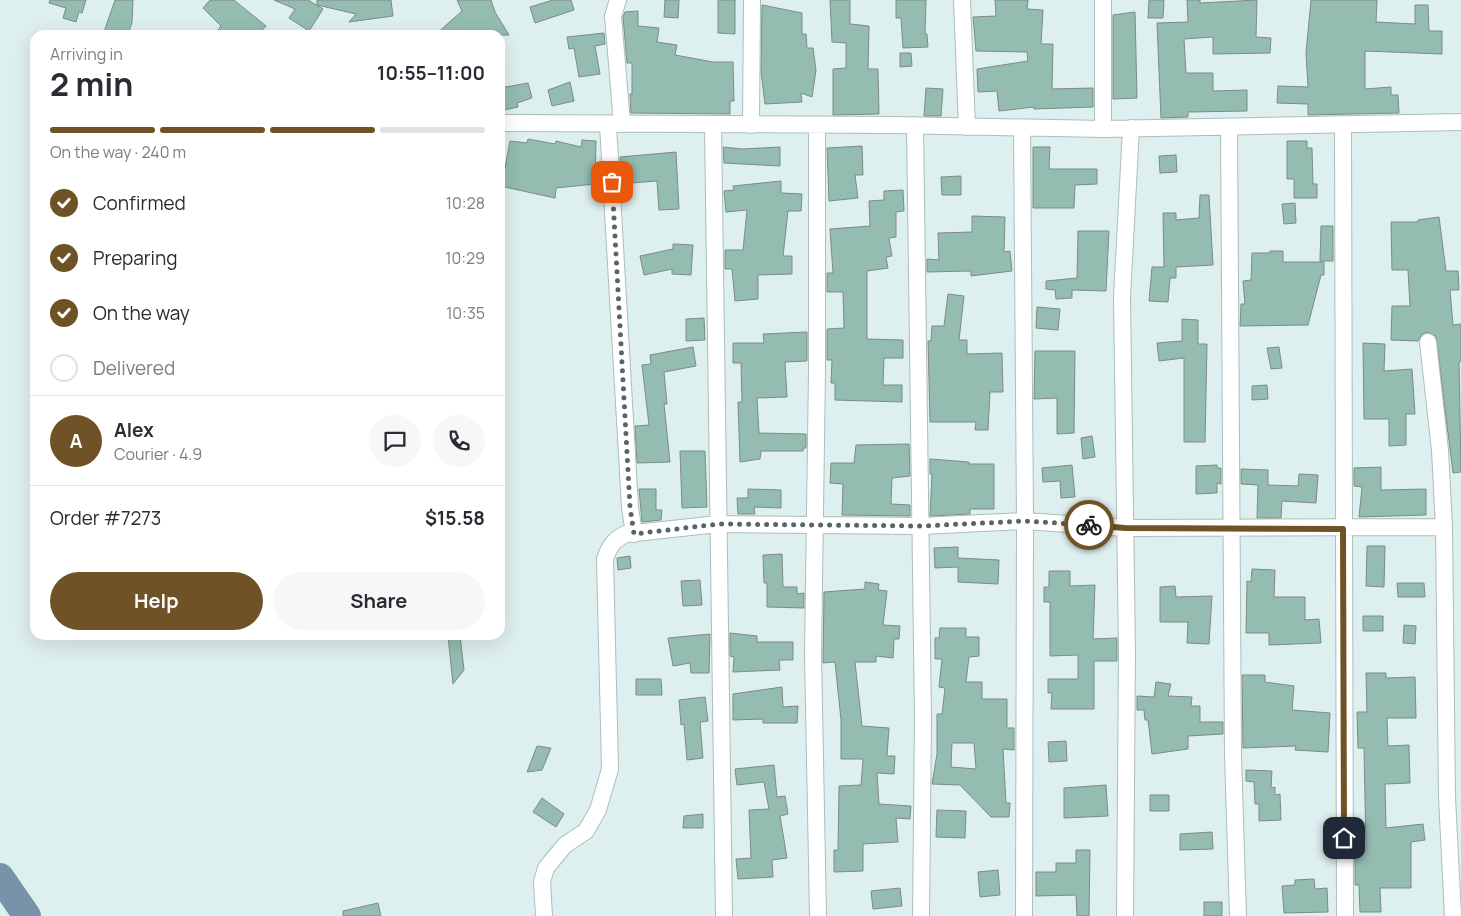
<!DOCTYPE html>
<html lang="en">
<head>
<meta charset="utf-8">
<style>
	body { margin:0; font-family:Manrope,sans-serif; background:#f7f7f7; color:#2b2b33; height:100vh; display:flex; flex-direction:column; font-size:19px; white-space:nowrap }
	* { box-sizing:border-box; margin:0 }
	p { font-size:16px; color:#7c7c81 }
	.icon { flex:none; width:28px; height:28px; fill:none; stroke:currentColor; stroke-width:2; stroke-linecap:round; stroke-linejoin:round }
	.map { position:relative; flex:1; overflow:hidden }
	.details { position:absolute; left:30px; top:30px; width:475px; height:610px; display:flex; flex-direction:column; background:#fff; border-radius:15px; box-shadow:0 5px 20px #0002 }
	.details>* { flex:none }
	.pin { position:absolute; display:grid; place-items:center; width:42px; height:42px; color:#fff; margin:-21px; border-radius:10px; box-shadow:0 2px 8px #0006 }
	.courier { position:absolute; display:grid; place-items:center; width:50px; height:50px; margin:-25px; border:4px solid #6f5326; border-radius:50%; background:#fff; color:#222; box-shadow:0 1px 6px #0007 }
	.head em { font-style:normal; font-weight:700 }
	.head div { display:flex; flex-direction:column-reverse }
	.head { display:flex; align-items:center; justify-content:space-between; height:85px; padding:0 20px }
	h1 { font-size:32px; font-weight:700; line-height:38px }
	.bar { display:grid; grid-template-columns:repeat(4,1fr); gap:8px 5px; align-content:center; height:60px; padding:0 20px }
	.bar i { height:6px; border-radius:4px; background:#e1e1e2 }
	.bar .active { background:#6f5326 }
	.bar p { grid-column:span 4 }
	.line { display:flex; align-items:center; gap:12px; padding:0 20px; border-top:1px solid #e1e1e2 }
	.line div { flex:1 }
	.round { display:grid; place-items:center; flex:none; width:52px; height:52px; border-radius:26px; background:#f7f7f7 }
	ol { padding:0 20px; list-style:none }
	li { display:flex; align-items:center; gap:15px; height:55px }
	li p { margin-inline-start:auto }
	li .icon { padding:5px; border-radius:50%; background:#6f5326; color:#fff; stroke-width:4 }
	li:last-child { color:#7c7c81 }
	li i { width:28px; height:28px; border:2px solid #e1e1e2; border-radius:50% }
	.action { display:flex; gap:10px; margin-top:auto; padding:10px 20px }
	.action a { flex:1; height:58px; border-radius:30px; background:#6f5326; color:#fff; font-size:20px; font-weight:700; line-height:58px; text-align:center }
	.action a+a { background:#f7f7f7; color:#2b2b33 }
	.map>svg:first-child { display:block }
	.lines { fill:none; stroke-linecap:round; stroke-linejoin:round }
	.river { stroke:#7892aa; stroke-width:28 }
	.building { fill:#94bcb0; stroke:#7d8b87; fill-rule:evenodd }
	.minor-casing { stroke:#acbdbd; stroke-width:18 }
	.minor { stroke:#fff; stroke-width:16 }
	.done { stroke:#5a6464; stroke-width:5; stroke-dasharray:0 9 }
	.route { stroke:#6f5326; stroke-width:6 }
</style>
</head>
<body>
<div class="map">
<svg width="1461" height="916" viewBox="0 0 1461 916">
	<rect width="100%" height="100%" fill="#deeff0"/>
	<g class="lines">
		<path class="river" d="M 0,877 L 27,916"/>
	</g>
	<path class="building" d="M 50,0 L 86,0 L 82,13 L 79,12 L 76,22 L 63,18 L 66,8 L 49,3 Z
		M 115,0 L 133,0 L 132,22 L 128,35 L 103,35 Z
		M 210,0 L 234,0 L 266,26 L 258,35 L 214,35 L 221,26 L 203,8 Z
		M 274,0 L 308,0 L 323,9 L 309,31 L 289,18 L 295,9 Z
		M 317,0 L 391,0 L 393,16 L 349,22 L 356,14 L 317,5 Z
		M 457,0 L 491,0 L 495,12 L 509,35 L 435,35 L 462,11 Z
		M 553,0 L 571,0 L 574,10 L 535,23 L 530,7 Z
		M 665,0 L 679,0 L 678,18 L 664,17 Z
		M 718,0 L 735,0 L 735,34 L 718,33 Z
		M 830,0 L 850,0 L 850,24 L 869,26 L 868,69 L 878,69 L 879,114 L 833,115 L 833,69 L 846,68 L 846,43 L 832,42 Z
		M 896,0 L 926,0 L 925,34 L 927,34 L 928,47 L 903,48 L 901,18 L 896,18 Z
		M 995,0 L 1028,0 L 1027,9 L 1043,10 L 1041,44 L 1053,44 L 1052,89 L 1093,88 L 1093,107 L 1034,109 L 1034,107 L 999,111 L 997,91 L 978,92 L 977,69 L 1028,61 L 1027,52 L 976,51 L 973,17 L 996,16 Z
		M 1149,0 L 1164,0 L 1163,18 L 1148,18 Z
		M 1187,0 L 1200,0 L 1200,3 L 1257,0 L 1256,37 L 1271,38 L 1270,53 L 1213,54 L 1213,37 L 1184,39 L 1186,73 L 1213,73 L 1213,91 L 1247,90 L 1247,111 L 1188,112 L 1188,117 L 1161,118 L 1157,23 L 1188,22 Z
		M 1311,0 L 1377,0 L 1376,22 L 1415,24 L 1415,5 L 1428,5 L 1429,31 L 1442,31 L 1442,54 L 1365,51 L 1365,89 L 1391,87 L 1391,95 L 1398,95 L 1399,113 L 1308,115 L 1308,104 L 1277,103 L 1278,86 L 1308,87 L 1306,53 Z
		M 762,5 L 802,13 L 802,34 L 806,34 L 807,48 L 813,48 L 816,70 L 812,97 L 801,93 L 802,102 L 765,104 L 761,71 Z
		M 638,11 L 638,26 L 659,28 L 657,42 L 677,45 L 675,55 L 713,62 L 733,62 L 734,101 L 730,101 L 730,114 L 631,113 L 630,94 L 632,94 L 632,63 L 627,63 L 623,17 L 625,12 Z
		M 1135,12 L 1137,98 L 1113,99 L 1113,15 Z
		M 604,33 L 605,44 L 595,46 L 600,74 L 579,77 L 574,48 L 569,49 L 567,37 Z
		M 900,53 L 911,53 L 912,66 L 900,67 Z
		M 570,82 L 574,101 L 552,106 L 548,90 Z
		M 528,83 L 532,98 L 517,103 L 518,107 L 504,110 L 500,88 Z
		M 926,88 L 943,89 L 941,116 L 924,116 Z
		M 528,139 L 555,144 L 556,141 L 581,147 L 582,140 L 596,141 L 595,184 L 556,188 L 555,198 L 500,186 L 500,167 L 505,168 L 510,141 L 527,143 Z
		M 1287,141 L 1307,141 L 1307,148 L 1312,148 L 1313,184 L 1317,184 L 1317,198 L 1294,198 L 1294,179 L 1287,179 Z
		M 862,146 L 863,175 L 855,175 L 858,198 L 829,201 L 827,148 Z
		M 723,147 L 742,149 L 780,147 L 780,166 L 724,163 Z
		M 1033,147 L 1050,147 L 1049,169 L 1097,169 L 1097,184 L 1075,185 L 1074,208 L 1033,208 Z
		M 676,152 L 679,209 L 659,210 L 657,181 L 631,183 L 629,168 L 621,169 L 620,157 Z
		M 1176,155 L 1177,172 L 1160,173 L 1159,156 Z
		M 961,176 L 961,195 L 942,195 L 941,177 Z
		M 781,181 L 781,193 L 802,194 L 801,211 L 788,211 L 783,256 L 792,256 L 792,274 L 758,275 L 758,299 L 735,301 L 732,269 L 725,269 L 725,250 L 743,250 L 747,210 L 726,212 L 724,191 L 734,190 L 733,186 Z
		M 903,190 L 904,211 L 896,212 L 896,237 L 889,238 L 892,256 L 886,257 L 888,268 L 867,271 L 867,339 L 903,340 L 903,358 L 884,358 L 883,385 L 902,385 L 902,402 L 835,400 L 835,383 L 831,383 L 832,360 L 827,360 L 827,329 L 844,328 L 843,292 L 827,292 L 827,273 L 833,273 L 830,229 L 870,226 L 869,201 L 884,200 L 884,191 Z
		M 1200,195 L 1209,195 L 1213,265 L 1176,267 L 1176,278 L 1170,278 L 1168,302 L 1149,301 L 1152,267 L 1164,267 L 1163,213 L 1176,213 L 1176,220 L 1199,218 Z
		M 1295,203 L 1296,223 L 1284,224 L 1282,204 Z
		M 972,216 L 1005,217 L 1004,252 L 1010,251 L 1012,271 L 971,276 L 971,271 L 927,272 L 927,259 L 939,260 L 938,233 L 972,232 Z
		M 1439,217 L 1446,271 L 1458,271 L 1459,290 L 1450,290 L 1453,325 L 1461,324 L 1461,361 L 1459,362 L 1461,472 L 1453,473 L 1436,336 L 1427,332 L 1422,334 L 1418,341 L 1391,340 L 1392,306 L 1410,306 L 1408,270 L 1392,270 L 1391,222 L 1418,222 L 1418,220 Z
		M 1321,226 L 1333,226 L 1333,261 L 1320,261 Z
		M 1078,231 L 1109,231 L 1106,291 L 1072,290 L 1072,298 L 1056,299 L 1055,290 L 1046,289 L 1046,281 L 1077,278 Z
		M 673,244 L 693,245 L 691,275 L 672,274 L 672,269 L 644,275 L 640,256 L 673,249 Z
		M 1270,251 L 1283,251 L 1283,262 L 1324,262 L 1324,275 L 1321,275 L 1308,325 L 1240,326 L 1241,304 L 1245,304 L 1243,281 L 1251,280 L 1252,253 L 1270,253 Z
		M 948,294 L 964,296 L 959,340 L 967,340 L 967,354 L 1002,353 L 1003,392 L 990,392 L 988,430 L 975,430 L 976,422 L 930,422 L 928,341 L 931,341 L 932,326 L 944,326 Z
		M 1037,307 L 1060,309 L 1058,330 L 1036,328 Z
		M 704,318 L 705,340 L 686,341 L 686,319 Z
		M 1182,319 L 1198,320 L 1198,344 L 1207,344 L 1205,442 L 1184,442 L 1184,358 L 1159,361 L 1157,343 L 1182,341 Z
		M 807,332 L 807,361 L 785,362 L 787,397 L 757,398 L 759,433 L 806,434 L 806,448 L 803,448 L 803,451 L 761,451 L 760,459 L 740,462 L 738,402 L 742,402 L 741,363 L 733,363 L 733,343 L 764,343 L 763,334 Z
		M 1363,343 L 1385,344 L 1384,371 L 1412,369 L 1415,414 L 1406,414 L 1406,445 L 1389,446 L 1389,419 L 1364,419 Z
		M 693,347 L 696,366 L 664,372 L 667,404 L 664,404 L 670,462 L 637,463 L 635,426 L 649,425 L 642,365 L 651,364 L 650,355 Z
		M 1279,347 L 1282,368 L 1271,369 L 1267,348 Z
		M 1035,351 L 1075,351 L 1074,433 L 1057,434 L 1057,398 L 1034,399 Z
		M 1267,385 L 1268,399 L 1252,400 L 1252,386 Z
		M 1092,436 L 1095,457 L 1083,459 L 1081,438 Z
		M 909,444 L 910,476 L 892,478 L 891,504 L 910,505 L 910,516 L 842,515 L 843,484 L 830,483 L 831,463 L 854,463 L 856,445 Z
		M 680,451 L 705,451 L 707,507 L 682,508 Z
		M 930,459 L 969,462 L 969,464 L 994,464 L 994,509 L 970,509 L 970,514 L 930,516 L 932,474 L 930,474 Z
		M 1072,465 L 1075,497 L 1061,498 L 1060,481 L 1043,482 L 1042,468 Z
		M 1217,465 L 1217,468 L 1221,468 L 1221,484 L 1217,483 L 1217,493 L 1196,494 L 1196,466 Z
		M 1381,467 L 1381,490 L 1426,489 L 1426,515 L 1359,517 L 1362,487 L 1354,486 L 1354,468 Z
		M 1241,469 L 1268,470 L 1268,485 L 1298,486 L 1299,474 L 1318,475 L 1316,503 L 1282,501 L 1281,518 L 1257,518 L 1258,485 L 1241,484 Z
		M 639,489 L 656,489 L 656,510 L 662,510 L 661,520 L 642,522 Z
		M 748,489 L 781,490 L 781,508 L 754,507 L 755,514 L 738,514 L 737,498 L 748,498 Z
		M 1367,546 L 1385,546 L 1384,587 L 1366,586 Z
		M 958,547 L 958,558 L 999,560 L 998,584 L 958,582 L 958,567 L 935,568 L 934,548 Z
		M 782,554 L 783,587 L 797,587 L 797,594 L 804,593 L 804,608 L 767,607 L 767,583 L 764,583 L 763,555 Z
		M 630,556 L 631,568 L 618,570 L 617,558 Z
		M 1252,569 L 1275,570 L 1274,597 L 1305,597 L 1305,620 L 1319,619 L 1321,643 L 1269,645 L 1269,633 L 1246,633 L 1247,581 L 1251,582 Z
		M 1049,571 L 1070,571 L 1070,586 L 1095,585 L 1093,639 L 1117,638 L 1117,661 L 1094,661 L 1094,709 L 1051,709 L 1052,693 L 1048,693 L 1048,679 L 1078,679 L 1078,655 L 1050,656 L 1050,602 L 1044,602 L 1044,587 L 1049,587 Z
		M 700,580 L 702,605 L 683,606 L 681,581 Z
		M 865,582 L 879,584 L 878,590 L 887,591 L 883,625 L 900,626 L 899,639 L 894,639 L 893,658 L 876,656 L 876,662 L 855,662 L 862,726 L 889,728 L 887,756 L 895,756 L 894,774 L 877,773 L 879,804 L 911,806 L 910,819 L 896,818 L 898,842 L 863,844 L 863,871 L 834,872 L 834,850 L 838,850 L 839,786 L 861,785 L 863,759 L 841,759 L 841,720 L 835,662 L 823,663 L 824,592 L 865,589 Z
		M 1397,583 L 1424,583 L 1425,597 L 1398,597 Z
		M 1175,586 L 1176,597 L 1212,596 L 1209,644 L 1187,643 L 1188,622 L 1160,622 L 1160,587 Z
		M 1363,616 L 1383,616 L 1383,631 L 1363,631 Z
		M 1404,625 L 1416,626 L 1415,644 L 1403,643 Z
		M 940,628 L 966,628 L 966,637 L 979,637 L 979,656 L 969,657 L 966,682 L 982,682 L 982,699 L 1007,699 L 1007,728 L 1014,728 L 1014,750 L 1003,749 L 1006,803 L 1010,803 L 1009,817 L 991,817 L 960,785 L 932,784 L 937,754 L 937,714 L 942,714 L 945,688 L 939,687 L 942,659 L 935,659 L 935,638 L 939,638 ZM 952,743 L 974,743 L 976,769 L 951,767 Z
		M 730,633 L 757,636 L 757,642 L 793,642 L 793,660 L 779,660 L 780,670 L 733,672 L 734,657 L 730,656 Z
		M 710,634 L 709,673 L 691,673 L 690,663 L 673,666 L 668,638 Z
		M 460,635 L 464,670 L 453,684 L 448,636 Z
		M 1366,673 L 1386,673 L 1386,678 L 1415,677 L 1416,718 L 1387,718 L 1388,746 L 1409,745 L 1410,783 L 1385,784 L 1386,828 L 1423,824 L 1425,840 L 1411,842 L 1411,888 L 1380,888 L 1381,912 L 1360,912 L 1359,885 L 1355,885 L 1355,850 L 1366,850 L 1364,748 L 1358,748 L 1357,712 L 1367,712 Z
		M 1242,675 L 1265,675 L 1265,682 L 1294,686 L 1292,710 L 1330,713 L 1328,752 L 1295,750 L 1296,746 L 1243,748 Z
		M 636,679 L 661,679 L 662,695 L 636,695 Z
		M 1156,682 L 1171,684 L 1168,696 L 1192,697 L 1191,706 L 1200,706 L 1200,722 L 1223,722 L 1223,734 L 1188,736 L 1188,749 L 1152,754 L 1148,720 L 1145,720 L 1144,710 L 1137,710 L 1137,696 L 1154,697 Z
		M 782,687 L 783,707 L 798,706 L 797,723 L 763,723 L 763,719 L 733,720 L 733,694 Z
		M 705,697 L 708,721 L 700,722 L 703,758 L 687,760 L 684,724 L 681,725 L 679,700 Z
		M 1066,741 L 1067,761 L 1049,762 L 1048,742 Z
		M 537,746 L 551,748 L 542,770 L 527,772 Z
		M 774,765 L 777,797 L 785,796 L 788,814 L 780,816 L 787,858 L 772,860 L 773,877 L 738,879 L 736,859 L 751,858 L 749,810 L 769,809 L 764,782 L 737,785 L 735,769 Z
		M 1246,770 L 1272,771 L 1271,788 L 1275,787 L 1275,795 L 1280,794 L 1281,820 L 1259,821 L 1259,804 L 1255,804 L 1254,782 L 1246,781 Z
		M 1106,785 L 1108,816 L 1064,818 L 1064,788 Z
		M 1150,795 L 1169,795 L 1169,811 L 1150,811 Z
		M 542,798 L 564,814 L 556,827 L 533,812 Z
		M 937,810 L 966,811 L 965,838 L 936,837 Z
		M 703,814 L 703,828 L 683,828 L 684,816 Z
		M 1212,832 L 1213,849 L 1180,850 L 1180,834 Z
		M 1076,850 L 1090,850 L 1089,916 L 1077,916 L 1076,895 L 1036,896 L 1036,872 L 1056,872 L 1056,863 L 1076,863 Z
		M 998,870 L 1000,895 L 980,897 L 978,872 Z
		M 1314,879 L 1315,889 L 1327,888 L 1328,912 L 1284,913 L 1282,886 L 1295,885 L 1295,880 Z
		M 900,888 L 902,906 L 873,909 L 871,891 Z
		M 1204,902 L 1222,902 L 1222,916 L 1204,916 Z
		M 378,903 L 381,916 L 343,916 L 343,911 Z"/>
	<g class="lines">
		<defs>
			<path id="minor" d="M 618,0 L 613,16 L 622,124
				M 962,0 L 967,127
				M 1103,0 L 1103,129
				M 500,123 L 893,125 L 1103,129 L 1461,122
				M 608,125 L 630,507 L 634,534
				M 713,125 L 724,916
				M 751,125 L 752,0
				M 817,125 L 817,370 L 813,654 L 818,916
				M 915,125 L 923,718 L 921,916
				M 1343,125 L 1345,916
				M 1022,128 L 1025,521 L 1024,916
				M 1229,128 L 1233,756 L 1238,916
				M 1428,342 L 1440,450 L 1444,527 L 1447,797 L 1453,916
				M 544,916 L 542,882 L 546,868 L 565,845 L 586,831 L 598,810 L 610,769 L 605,559 C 609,547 614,539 626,534 L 718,524 L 922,526 L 1025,521 L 1125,528 L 1444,527
				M 1125,916 L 1127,652 L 1122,297 L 1131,128"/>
		</defs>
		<use href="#minor" class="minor-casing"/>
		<use href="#minor" class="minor"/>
	</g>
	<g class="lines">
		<path class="done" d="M 612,182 L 630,507 L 634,534 L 718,524 L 922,526 L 1025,521 L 1089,525"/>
		<path class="route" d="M 1089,525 L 1125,528 L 1343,529 L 1344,838"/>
	</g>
</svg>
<div class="pin" style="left:612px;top:182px;background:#ea580c"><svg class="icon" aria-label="bag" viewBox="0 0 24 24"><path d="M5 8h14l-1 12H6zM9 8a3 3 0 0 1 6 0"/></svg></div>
<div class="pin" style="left:1344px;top:838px;background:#1f2937"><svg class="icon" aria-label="home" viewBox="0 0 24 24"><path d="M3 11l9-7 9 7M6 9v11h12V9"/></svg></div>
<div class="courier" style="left:1089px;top:525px"><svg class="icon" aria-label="bike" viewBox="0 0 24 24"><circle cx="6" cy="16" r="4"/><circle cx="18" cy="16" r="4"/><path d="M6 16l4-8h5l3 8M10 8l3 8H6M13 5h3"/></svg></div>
<section class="details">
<div class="head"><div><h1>2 min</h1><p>Arriving in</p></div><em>10:55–11:00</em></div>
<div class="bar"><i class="active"></i><i class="active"></i><i class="active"></i><i></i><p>On the way · 240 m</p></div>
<ol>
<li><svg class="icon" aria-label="check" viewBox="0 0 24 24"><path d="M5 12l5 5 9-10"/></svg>Confirmed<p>10:28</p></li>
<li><svg class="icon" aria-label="check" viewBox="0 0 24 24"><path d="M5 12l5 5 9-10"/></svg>Preparing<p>10:29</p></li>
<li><svg class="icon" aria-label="check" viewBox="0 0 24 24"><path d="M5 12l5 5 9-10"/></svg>On the way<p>10:35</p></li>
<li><i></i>Delivered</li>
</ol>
<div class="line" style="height:90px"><b class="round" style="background:#6f5326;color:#fff">A</b><div><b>Alex</b><p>Courier · 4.9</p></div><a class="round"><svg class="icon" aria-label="chat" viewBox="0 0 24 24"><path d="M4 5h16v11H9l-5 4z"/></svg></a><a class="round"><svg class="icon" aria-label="phone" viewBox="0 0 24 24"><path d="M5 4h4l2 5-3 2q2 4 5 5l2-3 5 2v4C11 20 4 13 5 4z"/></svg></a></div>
<div class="line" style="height:65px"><div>Order #7273</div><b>$15.58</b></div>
<div class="action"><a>Help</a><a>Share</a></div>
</section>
</div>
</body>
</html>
